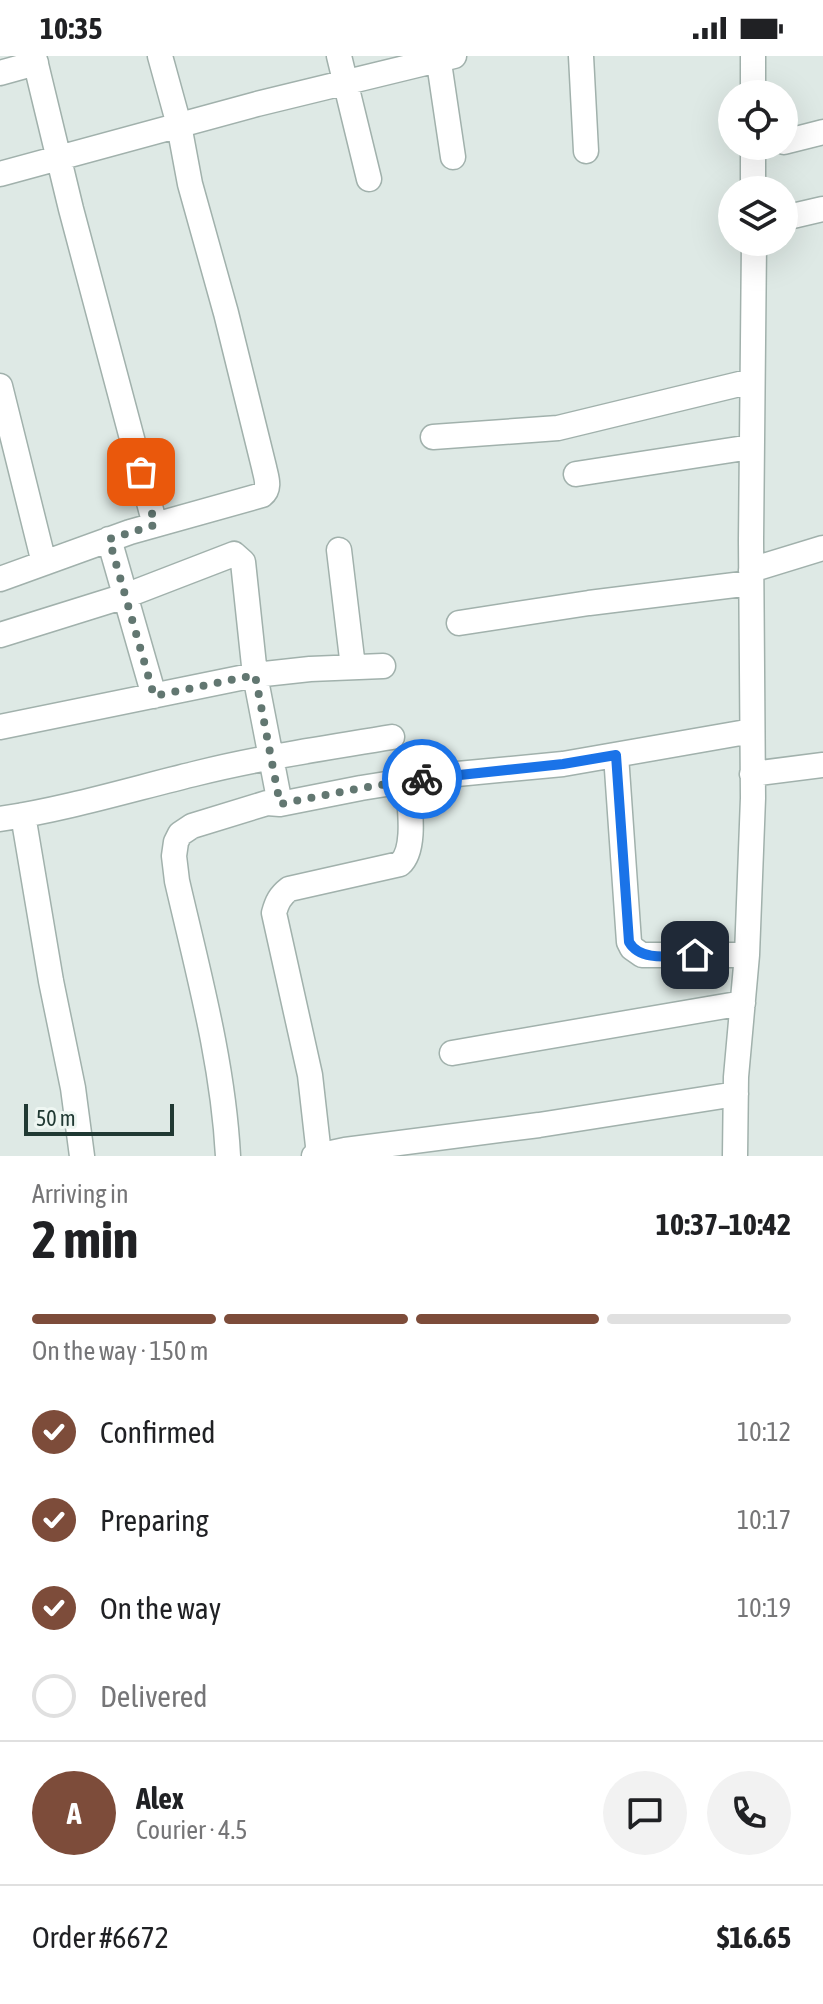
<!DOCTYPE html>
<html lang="en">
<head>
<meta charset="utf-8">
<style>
	body { margin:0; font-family:"Asap Condensed",sans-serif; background:#f2f2f2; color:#202124; height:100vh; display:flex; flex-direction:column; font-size:30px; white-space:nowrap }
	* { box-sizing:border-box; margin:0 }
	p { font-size:26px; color:#757577 }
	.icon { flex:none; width:44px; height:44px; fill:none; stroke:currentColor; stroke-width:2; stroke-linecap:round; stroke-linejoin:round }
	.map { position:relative; height:1100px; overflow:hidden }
	.sheet { display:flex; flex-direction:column; background:#fff; flex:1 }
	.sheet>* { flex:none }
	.controls { position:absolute; left:718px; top:24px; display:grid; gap:16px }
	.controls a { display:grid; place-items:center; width:80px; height:80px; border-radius:50%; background:#fff; box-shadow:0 8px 32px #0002; font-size:40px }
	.scale { position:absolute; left:24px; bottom:20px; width:150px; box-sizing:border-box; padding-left:8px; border:4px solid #203933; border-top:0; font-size:22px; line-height:28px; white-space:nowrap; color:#203933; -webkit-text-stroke:6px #eef6f2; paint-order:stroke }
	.pin { position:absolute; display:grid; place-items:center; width:68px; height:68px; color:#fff; margin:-34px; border-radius:16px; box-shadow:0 4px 12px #0006 }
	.courier { position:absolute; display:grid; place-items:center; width:80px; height:80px; margin:-40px; border:6px solid #1a73e8; border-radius:50%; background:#fff; color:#222; box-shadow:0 2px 10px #0007 }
	.summary em { font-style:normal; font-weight:700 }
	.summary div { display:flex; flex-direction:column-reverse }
	.summary { display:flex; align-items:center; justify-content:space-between; height:136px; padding:0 32px }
	h1 { font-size:52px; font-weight:700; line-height:60px }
	.bar { display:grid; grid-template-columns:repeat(4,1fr); gap:12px 8px; align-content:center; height:96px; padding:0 32px }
	.bar i { height:10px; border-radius:6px; background:#e0e0e0 }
	.bar .active { background:#7d4c3a }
	.bar p { grid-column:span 4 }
	.line { display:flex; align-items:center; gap:20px; padding:0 32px; border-top:2px solid #e0e0e0 }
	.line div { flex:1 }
	.round { display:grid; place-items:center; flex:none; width:84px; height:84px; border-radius:42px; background:#f2f2f2 }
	ol { padding:0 32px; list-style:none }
	li { display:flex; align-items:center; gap:24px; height:88px }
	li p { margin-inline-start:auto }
	li .icon { padding:8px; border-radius:50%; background:#7d4c3a; color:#fff; stroke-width:4 }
	li:last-child { color:#757577 }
	li i { width:44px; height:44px; border:4px solid #e0e0e0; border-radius:50% }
	.status { display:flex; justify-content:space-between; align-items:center; height:56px; padding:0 40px; background:#fff; direction:ltr }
	.status svg { height:22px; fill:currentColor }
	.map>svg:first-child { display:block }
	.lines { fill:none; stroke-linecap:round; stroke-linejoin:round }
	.minor-casing { stroke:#a1b1ac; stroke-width:27 }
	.minor { stroke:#fff; stroke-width:24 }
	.done { stroke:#627771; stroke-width:8; stroke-dasharray:0 14.4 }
	.route { stroke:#1a73e8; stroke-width:10 }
</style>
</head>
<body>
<div class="status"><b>10:35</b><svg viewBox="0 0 49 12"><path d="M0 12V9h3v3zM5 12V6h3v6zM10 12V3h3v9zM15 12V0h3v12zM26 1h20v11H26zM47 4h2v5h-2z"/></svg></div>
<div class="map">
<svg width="823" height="1100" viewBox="0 0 823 1100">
	<rect width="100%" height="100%" fill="#dee9e5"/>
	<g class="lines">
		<defs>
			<path id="minor" d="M 34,0 L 71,153 L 155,469
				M 339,0 L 369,123
				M 438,0 L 453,101
				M 581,0 L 586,95
				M 753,0 L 753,38
				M 0,17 L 36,7
				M 784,86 L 823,76
				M 753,90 L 753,134
				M 0,118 L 257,48 L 454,0
				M 784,162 L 823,153
				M 0,330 L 44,507
				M 433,381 L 558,372 L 752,325
				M 576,418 L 751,391
				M 109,483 L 154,640
				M 339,494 L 353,611
				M 751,514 L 823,492
				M 0,523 L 130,476 L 262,439 C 271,432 266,421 264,411 L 226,257 L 190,128 L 179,69 L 160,0
				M 459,567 L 589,547 L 751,527
				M 0,579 L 125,540 L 234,498 L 243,506 L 255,619 L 280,748
				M 0,671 L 255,619 L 310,613 L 383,610
				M 616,699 L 629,886 L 632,892 L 642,899 L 747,899
				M 752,718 L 823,709
				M 23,759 L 51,925 L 73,1032 L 82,1100
				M 0,763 C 67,753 132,733 198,717 C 262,701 327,692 392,681
				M 452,997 L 743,947
				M 228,1100 C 223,1006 198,916 177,825 L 174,800 L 176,786 L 180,778 L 192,770 L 267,747 L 280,748 L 361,732 L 436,720 L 563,708 L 752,675
				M 314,1100 L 317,1100 L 318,1090 L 310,1019 L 274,857 C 277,846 280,840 289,833 L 400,808 C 417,793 409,748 408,725
				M 317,1100 L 345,1094 L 539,1069 L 736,1038
				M 735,1100 L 736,1021 L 747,899 L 753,742 L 751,485 L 754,186"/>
		</defs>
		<use href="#minor" class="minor-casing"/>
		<use href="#minor" class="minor"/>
	</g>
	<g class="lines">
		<path class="done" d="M 141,416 L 155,469 L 109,483 L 154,640 L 255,619 L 280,748 L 361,732 L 422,723"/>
		<path class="route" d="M 422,723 L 563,708 L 616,699 L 629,886 C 641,907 674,899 695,899"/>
	</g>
</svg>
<div class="controls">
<a><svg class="icon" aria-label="locate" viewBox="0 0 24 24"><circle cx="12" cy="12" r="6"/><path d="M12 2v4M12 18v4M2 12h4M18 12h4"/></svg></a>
<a><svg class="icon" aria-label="layers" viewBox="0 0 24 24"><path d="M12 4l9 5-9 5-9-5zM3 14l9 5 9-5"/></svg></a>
</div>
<div class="scale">50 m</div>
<div class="pin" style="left:141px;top:416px;background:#ea580c"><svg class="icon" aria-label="bag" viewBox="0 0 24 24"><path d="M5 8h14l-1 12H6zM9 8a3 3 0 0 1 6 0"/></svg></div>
<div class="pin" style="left:695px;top:899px;background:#1f2937"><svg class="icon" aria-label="home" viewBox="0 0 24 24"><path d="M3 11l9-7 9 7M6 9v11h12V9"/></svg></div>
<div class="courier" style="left:422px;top:723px"><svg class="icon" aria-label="bike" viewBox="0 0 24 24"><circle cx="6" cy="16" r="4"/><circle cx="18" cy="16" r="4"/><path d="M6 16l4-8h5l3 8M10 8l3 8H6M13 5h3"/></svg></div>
</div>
<section class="sheet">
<div class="summary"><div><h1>2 min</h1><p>Arriving in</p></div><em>10:37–10:42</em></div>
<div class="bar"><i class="active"></i><i class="active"></i><i class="active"></i><i></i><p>On the way · 150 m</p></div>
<ol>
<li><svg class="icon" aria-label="check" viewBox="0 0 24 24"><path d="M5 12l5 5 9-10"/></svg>Confirmed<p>10:12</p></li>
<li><svg class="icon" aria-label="check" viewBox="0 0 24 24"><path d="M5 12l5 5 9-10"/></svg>Preparing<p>10:17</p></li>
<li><svg class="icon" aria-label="check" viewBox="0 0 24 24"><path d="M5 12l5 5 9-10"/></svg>On the way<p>10:19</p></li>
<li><i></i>Delivered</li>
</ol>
<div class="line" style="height:144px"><b class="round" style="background:#7d4c3a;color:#fff">A</b><div><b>Alex</b><p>Courier · 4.5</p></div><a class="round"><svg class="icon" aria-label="chat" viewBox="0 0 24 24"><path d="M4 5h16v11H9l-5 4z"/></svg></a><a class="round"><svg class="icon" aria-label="phone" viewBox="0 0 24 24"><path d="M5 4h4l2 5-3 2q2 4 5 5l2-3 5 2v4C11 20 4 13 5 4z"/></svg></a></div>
<div class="line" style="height:104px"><div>Order #6672</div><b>$16.65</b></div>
</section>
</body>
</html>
